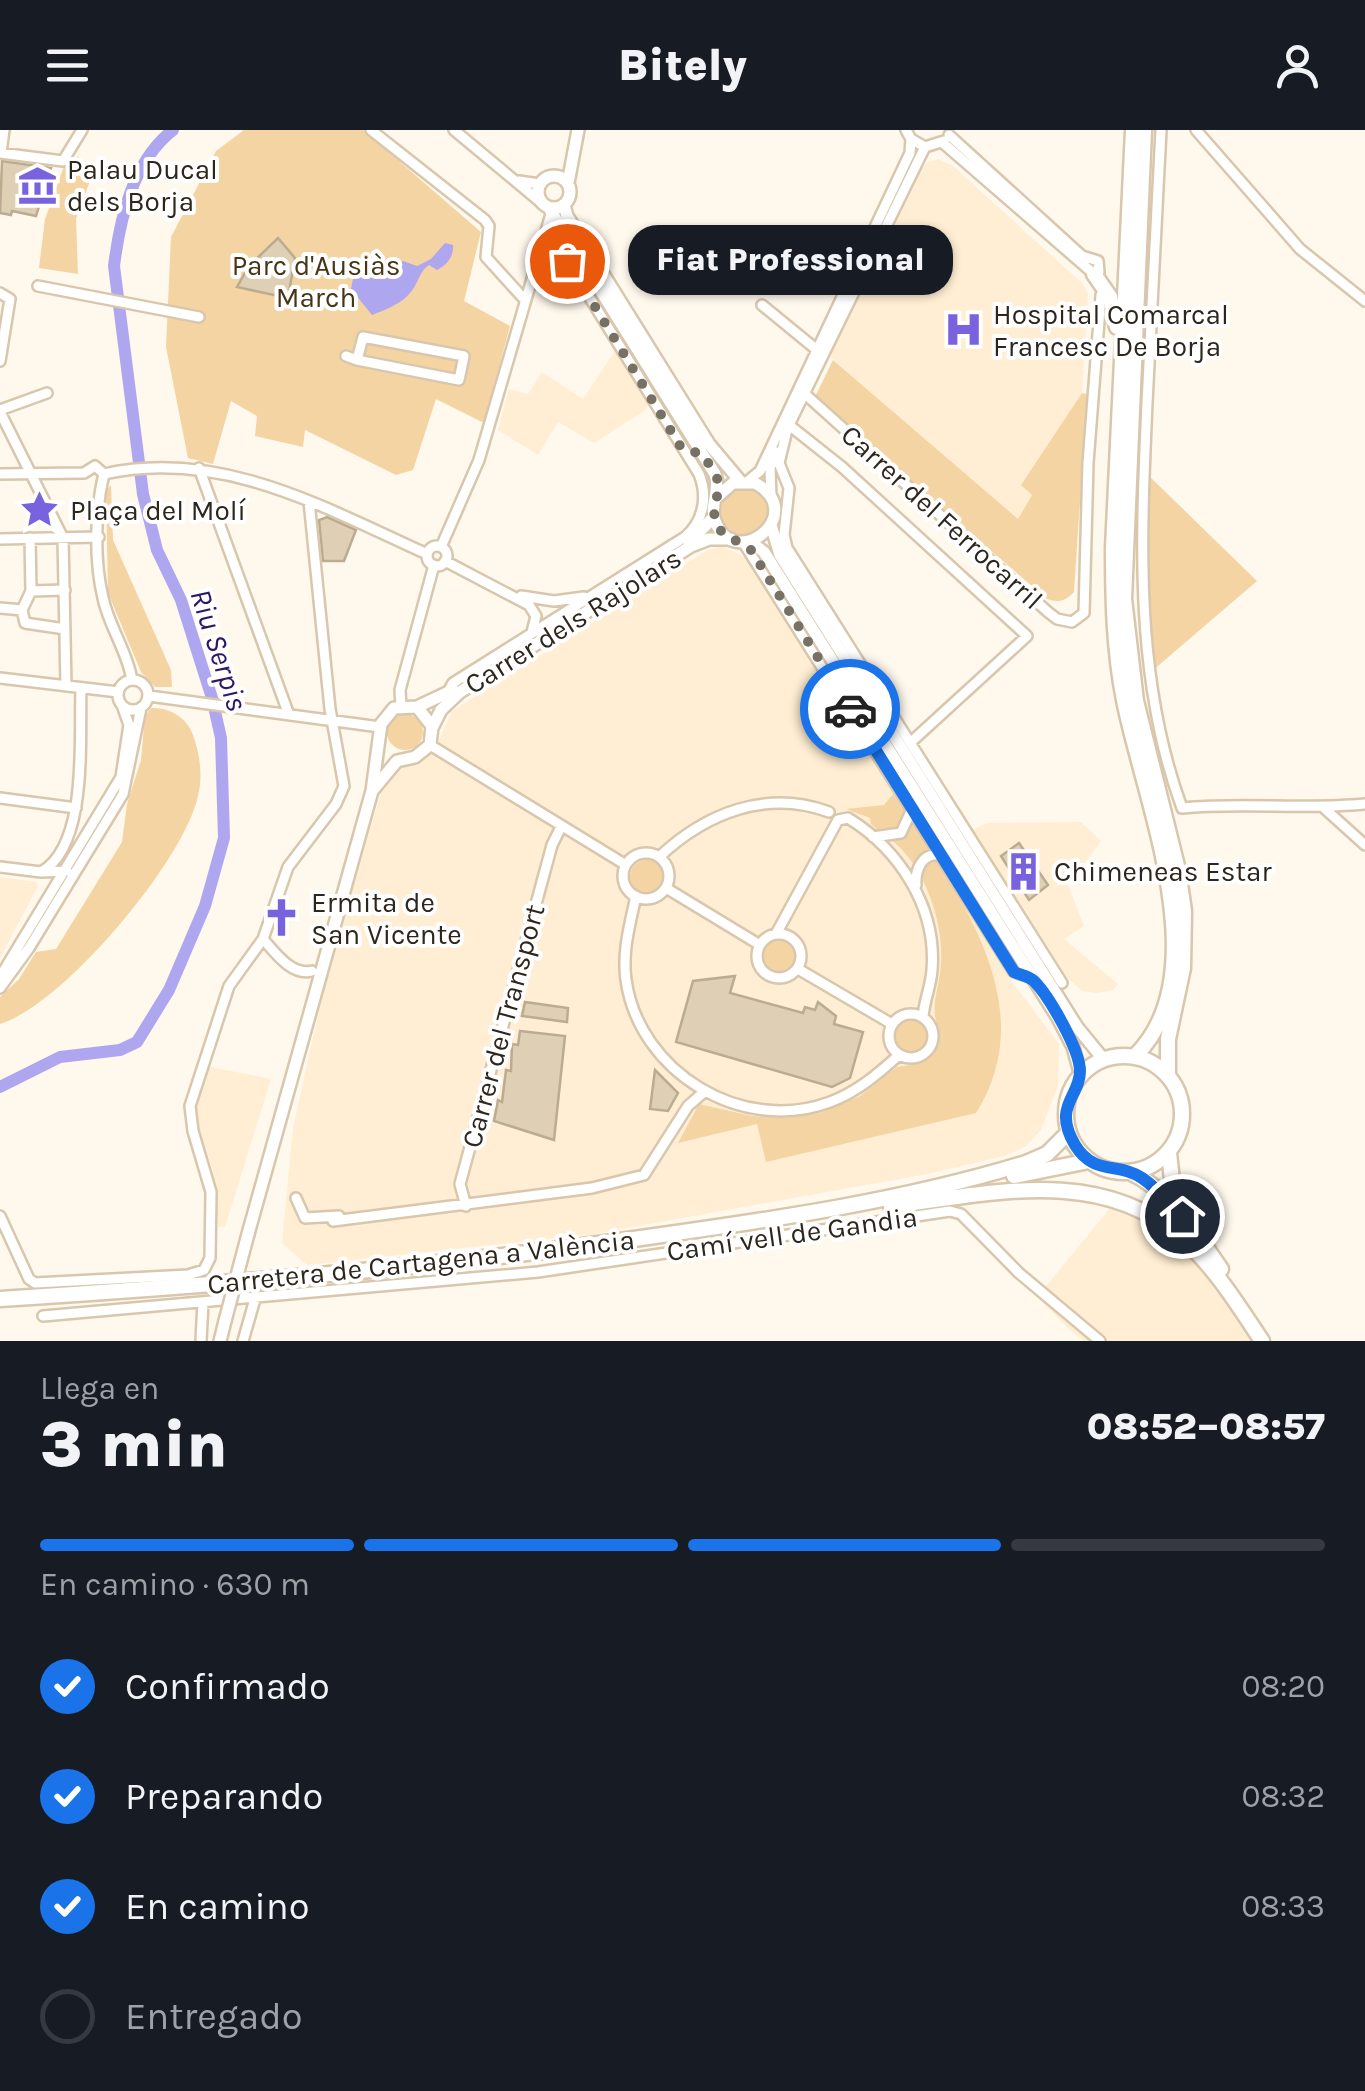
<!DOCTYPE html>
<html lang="es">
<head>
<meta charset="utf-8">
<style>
	body { margin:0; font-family:Karla,sans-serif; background:#20242c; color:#f1f3f6; height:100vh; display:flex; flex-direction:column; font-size:38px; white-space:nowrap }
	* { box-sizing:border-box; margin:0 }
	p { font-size:32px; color:#9ea1a6 }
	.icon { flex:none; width:55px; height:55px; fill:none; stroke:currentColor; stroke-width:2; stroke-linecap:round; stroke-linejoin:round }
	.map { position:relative; height:1211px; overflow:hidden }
	.drawer { display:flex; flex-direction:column; background:#171b24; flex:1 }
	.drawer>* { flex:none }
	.pin { position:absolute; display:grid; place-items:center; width:85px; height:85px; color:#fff; margin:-42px; border:5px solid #fff; border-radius:50%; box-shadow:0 2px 10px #0007 }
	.courier { position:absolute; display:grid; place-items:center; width:100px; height:100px; margin:-50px; border:8px solid #1a73e8; border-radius:50%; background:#fff; color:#222; box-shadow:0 2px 12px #0007 }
	.bubble { position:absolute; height:70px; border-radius:30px; background:#171b24; box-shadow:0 2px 8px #0004; font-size:32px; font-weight:800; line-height:70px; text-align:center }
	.overview em { font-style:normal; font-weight:800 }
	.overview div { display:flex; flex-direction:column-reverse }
	.overview { display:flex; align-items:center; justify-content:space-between; height:170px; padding:0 40px }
	h1 { font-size:65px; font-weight:800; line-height:75px }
	.bar { display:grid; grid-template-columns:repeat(4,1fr); gap:15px 10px; align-content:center; height:120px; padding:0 40px }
	.bar i { height:12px; border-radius:8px; background:#363941 }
	.bar .selected { background:#1a73e8 }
	.bar p { grid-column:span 4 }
	ol { padding:0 40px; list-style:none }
	li { display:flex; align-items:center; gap:30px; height:110px }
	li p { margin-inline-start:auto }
	li .icon { padding:10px; border-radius:50%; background:#1a73e8; color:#fff; stroke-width:4 }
	li:last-child { color:#9ea1a6 }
	li i { width:55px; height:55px; border:5px solid #363941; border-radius:50% }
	header { display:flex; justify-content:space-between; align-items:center; height:130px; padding:0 40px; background:#171b24; font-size:45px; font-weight:800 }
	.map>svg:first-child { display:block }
	.built { fill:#ffeed3 }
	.green { fill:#f4d4a2 }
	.water { fill:#aea7ef }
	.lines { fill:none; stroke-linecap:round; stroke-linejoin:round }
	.river { stroke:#aea7ef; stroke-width:12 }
	.building { fill:#dfcfb4; stroke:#bbab91; stroke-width:2.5 }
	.minor-casing { stroke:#d8c7ad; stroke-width:14 }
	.major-casing { stroke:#d8c7ad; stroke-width:16 }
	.highway-casing { stroke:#d8c7ad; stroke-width:19 }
	.minor { stroke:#fff; stroke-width:9 }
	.major { stroke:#fff; stroke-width:11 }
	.highway { stroke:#fff; stroke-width:14 }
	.major-bridge-casing { stroke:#d8c7ad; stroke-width:16; stroke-linecap:butt }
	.major-bridge { stroke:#fff; stroke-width:11 }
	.done { stroke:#767065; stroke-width:10; stroke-dasharray:0 18 }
	.route { stroke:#1a73e8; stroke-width:12 }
	.labels { text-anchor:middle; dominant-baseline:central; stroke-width:8; stroke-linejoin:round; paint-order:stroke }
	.poi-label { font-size:28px; fill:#2d261c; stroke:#fff; text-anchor:start }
	.park-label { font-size:28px; fill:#473516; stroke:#fff }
	.street-label { font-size:28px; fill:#2d261c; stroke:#fff }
	.water-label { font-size:30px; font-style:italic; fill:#2c1667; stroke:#fff }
</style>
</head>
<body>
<header><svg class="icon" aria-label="menu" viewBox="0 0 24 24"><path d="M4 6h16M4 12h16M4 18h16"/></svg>Bitely<svg class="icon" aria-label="person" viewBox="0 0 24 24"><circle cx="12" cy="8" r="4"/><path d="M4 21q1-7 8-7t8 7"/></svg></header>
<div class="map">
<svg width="1365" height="1211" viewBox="0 0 1365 1211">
	<rect width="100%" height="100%" fill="#fff8ed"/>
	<path class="built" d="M 938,29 L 953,36 L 1082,153 L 1088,164 L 1082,263 L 1021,355 L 1032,365 L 1018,390 L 828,225 L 920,42 L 926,33 Z
		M 615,221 L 648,275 L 644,281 L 594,313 L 558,292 L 538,325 L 498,300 L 509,259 L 528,264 L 542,242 L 583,269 Z
		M 723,416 L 746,428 L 1013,853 L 1059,914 L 1058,956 L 1041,1000 L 1025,1017 L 1005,1026 L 927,1044 L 594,1104 L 307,1135 L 282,1113 L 293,998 L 328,841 L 384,653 L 398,639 L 419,634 L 437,615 L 452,581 L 708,420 Z
		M 1081,692 L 1101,711 L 1068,755 L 1084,796 L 1064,809 L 1118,854 L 1113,860 L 1097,863 L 1082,861 L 1067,847 L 972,700 L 987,693 Z
		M 0,747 L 36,752 L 38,756 L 0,828 Z
		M 206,936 L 271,949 L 225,1097 L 215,1096 L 213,1040 L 194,985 Z
		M 1112,1076 L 1157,1098 L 1209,1144 L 1259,1211 L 1084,1211 L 1070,1200 L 1037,1167 Z"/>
	<path class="green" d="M 244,0 L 363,0 L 481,102 L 464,171 L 510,196 L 484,293 L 436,269 L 413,340 L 396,345 L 305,300 L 303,317 L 255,306 L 257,286 L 231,271 L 213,334 L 188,328 L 166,217 L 171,107 L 216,21 Z
		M 78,26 L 91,48 L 76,89 L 78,144 L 39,138 L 45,89 L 64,36 Z
		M 833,230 L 1018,389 L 1032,365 L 1021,355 L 1082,263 L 1087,264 L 1074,462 C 1066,471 1058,473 1047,469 L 814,269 Z
		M 1147,344 L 1257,451 L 1152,541 L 1145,442 Z
		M 111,355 L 113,410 L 171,540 L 172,557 L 155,557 L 141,542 L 108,463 L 106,361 Z
		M721 381a24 24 0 1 1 48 0a24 24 0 1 1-48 0Z
		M 151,578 C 170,577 187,588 193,605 C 200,625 203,646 198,666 C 184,731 63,875 0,894 L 0,867 L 19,849 L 36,822 L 56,819 L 122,712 L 127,674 L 141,630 L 145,586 Z
		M387 602a18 18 0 1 1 36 0a18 18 0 1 1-36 0Z
		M 893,664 C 953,756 1046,872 976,983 L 766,1032 L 757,994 L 678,1013 L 699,974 L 752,986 L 786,988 L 820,983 L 860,966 L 897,937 L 917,934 L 934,924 L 939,901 C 929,874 939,862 941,834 C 944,794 926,740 895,713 C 887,706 878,701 871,694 L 870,688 L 846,679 L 884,675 Z
		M630 747a17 17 0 1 1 34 0a17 17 0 1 1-34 0Z
		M762 826a17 17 0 1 1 34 0a17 17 0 1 1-34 0Z
		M893 906a18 18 0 1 1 36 0a18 18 0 1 1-36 0Z"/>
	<path class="water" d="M 445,113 L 453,115 C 454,126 447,135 437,140 L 429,135 C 418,143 419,153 410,163 C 401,174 385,180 372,185 L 351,159 L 354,143 L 366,144 L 403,131 L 417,136 L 431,129 Z"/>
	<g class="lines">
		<path class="river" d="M 0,957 L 60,927 L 120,920 L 137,912 L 169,860 L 205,776 L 224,708 L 221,608 L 212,568 L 181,470 L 157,420 L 143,364 L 114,136 C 120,88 133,31 173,0"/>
	</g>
	<path class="building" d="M 2,31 L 51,38 L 36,86 L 12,81 L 11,85 L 0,83 Z
		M 278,108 L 295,128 L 288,168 L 237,157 L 249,136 Z
		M 327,387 L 356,400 L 344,431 L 323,431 L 319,390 Z
		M 1019,713 L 1048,755 L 1029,770 L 1001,726 Z
		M 735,846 L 730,863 L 803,883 L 805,877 L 815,880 L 818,872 L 836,886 L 834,894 L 863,902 L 850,948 L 832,957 L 676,912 L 693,851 Z
		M 525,872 L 568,878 L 567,892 L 522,886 Z
		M 520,901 L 565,906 L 554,1010 L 494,991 L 498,970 L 502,972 L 506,940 L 511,941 L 512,914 L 518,915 Z
		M 655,940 L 678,963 L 668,981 L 650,979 Z"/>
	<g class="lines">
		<defs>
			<path id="minor" d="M 371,0 L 485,90 L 489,96 L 486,127 L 525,170
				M 454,0 L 544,75
				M 906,0 L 911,9 L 925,17 L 944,11
				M 1161,0 C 1157,91 1152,182 1147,273 C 1141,410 1134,547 1182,678 C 1243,672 1304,680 1365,674
				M 1196,0 L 1300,119 L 1365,171
				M 943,13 L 1094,144 L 1099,142 L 1098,131 L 1082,126 L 949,5
				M 0,23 L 63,31 L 82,0
				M 1,23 L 4,0
				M 519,51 L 540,54
				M 38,156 L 199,187
				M 0,163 L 10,169 L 0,231
				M 762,175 L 817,220
				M 346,226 L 357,230 L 459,250 L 464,226 L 363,207 L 357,230
				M 805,264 L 1048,482 L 1057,489 L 1072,492 L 1084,483 L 1088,333 L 1101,165
				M 0,280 L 47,263
				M 0,282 L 63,408 L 66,556
				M 789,295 L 842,337 L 1027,506 L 910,613
				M 787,299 L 925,17
				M 787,300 L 779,333 L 789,358 L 784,405 L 787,418 L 1062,853
				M 199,338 L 289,585
				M 84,343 L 95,336 L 104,344
				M 0,344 L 84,343
				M 104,344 C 221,318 325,378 427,424
				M 104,344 C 95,380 94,430 103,468 C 109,497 127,520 132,550
				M 748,351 L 760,341 L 910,23 L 911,9
				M 771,368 L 770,338 L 777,322
				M 309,371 L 330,579 L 344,656 L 336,674 L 288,737 L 263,809 C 276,824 292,846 312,841
				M 0,409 L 99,407
				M 743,412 L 1014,842 L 1033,848
				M427 426a10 10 0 1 1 20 0a10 10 0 1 1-20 0Z
				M 441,417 L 479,330 L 551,84
				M 445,431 L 529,475 L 536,486 L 532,502
				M 31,461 L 65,460
				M 521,466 L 554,471 L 584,467
				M 0,478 L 22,480 L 25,493 L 65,499
				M 22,480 L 31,461 L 30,408
				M 0,548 L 118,562
				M118 565a15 15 0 1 1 30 0a15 15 0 1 1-30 0Z
				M 448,562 L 453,553 L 685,407 C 704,391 708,366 699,344 L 567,131 L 552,126 L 534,136
				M 149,566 L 380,597
				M 401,576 L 400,560 L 434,435
				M 430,615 L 626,735
				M 0,668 L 76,678
				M 1324,678 L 1365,715
				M 873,707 L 901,703 L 912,679
				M623 746a23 23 0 1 1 46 0a23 23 0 1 1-46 0Z
				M 659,727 C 706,683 766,659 829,682
				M 0,737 L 41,742 L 67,741
				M 41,742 C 89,715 79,607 81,558
				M 916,755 C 915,740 922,723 939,725
				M 666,758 L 760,815
				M 636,766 C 630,794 622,821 626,850 C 639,942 742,1005 830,972 C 857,962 878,944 899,925
				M757 826a22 22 0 1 1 44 0a22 22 0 1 1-44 0Z
				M 776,804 L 838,690 L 848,688 C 900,720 937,778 932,840 C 931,856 924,871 923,887
				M 798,839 L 892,894
				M 0,847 L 121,647 L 129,595 L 122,575
				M 0,858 L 29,818 L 123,664 L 141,578
				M889 906a22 22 0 1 1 44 0a22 22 0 1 1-44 0Z
				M 296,1068 L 305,1088 L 339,1086
				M 466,1076 L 460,1054 L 552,715 L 561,697
				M 0,1086 L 29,1149 L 35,1153 L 188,1145 L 204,1140 L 210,1128 L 211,1062 L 193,1001 L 190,976 L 229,856 L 263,809
				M 333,1091 L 592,1058 L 644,1045 L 688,976 L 704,962
				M 43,1186 L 538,1142 L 950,1081 L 961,1084 L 1019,1143 L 1100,1211
				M 201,1211 L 203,1172
				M 243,1211 L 255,1169"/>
			<path id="major" d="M538 62a16 16 0 1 1 32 0a16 16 0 1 1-32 0Z
				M 568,53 L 578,0
				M 564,75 L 567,86 L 709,314 L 740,351
				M 549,78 L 715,344 C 721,361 709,375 715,391 C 735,444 810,383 755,353 L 733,353 L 716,368
				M 771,395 L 780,425 L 1077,897 L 1104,930
				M 750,411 L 764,422 L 1058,888 L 1073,917 L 1081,946
				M 689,412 L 714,387
				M 417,577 L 453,560
				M 432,598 L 441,580 L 460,562 L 691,416 L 709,409 L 731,409
				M 248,1104 L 372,661 L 381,594 L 394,578 L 417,577 L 432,596 L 430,615 L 415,627 L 397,631 L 372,661
				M 220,1211 L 225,1191"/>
			<path id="highway" d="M 1133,0 L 1113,418 C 1113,469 1114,520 1124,570 C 1143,669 1220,845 1134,927
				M 1144,0 L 1124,469 L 1136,571 L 1178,740 L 1184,781 L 1183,838 L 1168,909 L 1168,946
				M 1094,144 L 1110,167 L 1117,197
				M1066 984a58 58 0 1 1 116 0a58 58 0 1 1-116 0Z
				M 1169,1023 L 1172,1050 L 1191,1087
				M 1130,1042 C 1170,1060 1197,1105 1221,1139
				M 1014,1046 L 1089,1031
				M 891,1076 C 988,1064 1099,1035 1181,1107 C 1214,1136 1238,1175 1262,1211
				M 0,1169 C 217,1155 433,1138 648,1107 C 776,1089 902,1071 1026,1033 L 1047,1024 L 1069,1002"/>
		</defs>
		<use href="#minor" class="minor-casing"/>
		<use href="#major" class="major-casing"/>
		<use href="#highway" class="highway-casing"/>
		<use href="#minor" class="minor"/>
		<use href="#major" class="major"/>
		<use href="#highway" class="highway"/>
		<defs>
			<path id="major-bridge" d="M 225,1191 L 248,1104"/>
		</defs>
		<use href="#major-bridge" class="major-bridge-casing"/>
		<use href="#major-bridge" class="major-bridge"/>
	</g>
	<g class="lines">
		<path class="done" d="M 567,131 L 682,319 L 702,324 C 707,332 716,342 718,352 C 720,369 708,382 719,398 C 727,411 742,410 751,420 L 850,579"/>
		<path class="route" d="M 850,579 L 1014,842 C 1020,845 1029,846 1034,851 C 1049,866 1080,920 1080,941 C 1080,967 1052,976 1075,1015 C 1094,1046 1119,1032 1142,1048 C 1157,1058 1169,1073 1182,1086"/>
	</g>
	<defs>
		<symbol id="museum-bare" viewBox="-9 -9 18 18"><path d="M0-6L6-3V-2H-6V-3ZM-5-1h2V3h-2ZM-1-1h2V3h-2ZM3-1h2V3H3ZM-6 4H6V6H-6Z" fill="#7862dd" stroke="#fff" stroke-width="2.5" paint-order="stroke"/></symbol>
		<symbol id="hospital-bare" viewBox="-9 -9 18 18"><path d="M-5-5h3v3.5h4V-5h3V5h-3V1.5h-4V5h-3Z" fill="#7862dd" stroke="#fff" stroke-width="2.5" paint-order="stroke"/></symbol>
		<symbol id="sight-bare" viewBox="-9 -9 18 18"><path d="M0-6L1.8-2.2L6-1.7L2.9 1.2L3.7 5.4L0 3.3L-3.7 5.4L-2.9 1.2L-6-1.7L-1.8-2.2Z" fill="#7862dd" stroke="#fff" stroke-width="2.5" paint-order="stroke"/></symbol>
		<symbol id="building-bare" viewBox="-9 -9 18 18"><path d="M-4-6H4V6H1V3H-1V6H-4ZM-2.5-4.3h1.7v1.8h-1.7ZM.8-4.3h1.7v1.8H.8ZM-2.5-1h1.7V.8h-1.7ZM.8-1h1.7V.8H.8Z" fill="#7862dd" stroke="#fff" stroke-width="2.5" paint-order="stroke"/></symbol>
		<symbol id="church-bare" viewBox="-9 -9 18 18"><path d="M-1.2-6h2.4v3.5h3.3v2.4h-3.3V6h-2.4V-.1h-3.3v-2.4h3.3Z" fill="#7862dd" stroke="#fff" stroke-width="2.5" paint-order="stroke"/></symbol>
	</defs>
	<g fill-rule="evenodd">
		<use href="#museum-bare" x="10" y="28" width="55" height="55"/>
		<use href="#hospital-bare" x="936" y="172" width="55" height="55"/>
		<use href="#sight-bare" x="12" y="352" width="55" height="55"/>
		<use href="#building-bare" x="996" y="714" width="55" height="55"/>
		<use href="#church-bare" x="254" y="760" width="55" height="55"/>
	</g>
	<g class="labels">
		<g class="poi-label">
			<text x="67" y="39">Palau Ducal<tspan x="67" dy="32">dels Borja</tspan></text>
			<text x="993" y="184">Hospital Comarcal<tspan x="993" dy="32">Francesc De Borja</tspan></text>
			<text x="70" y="380">Plaça del Molí</text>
			<text x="1054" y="741">Chimeneas Estar</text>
			<text x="311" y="772">Ermita de<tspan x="311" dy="32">San Vicente</tspan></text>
		</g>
		<g class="park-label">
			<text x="316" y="135">Parc d'Ausiàs<tspan x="316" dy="32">March</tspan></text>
		</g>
		<g class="street-label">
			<text transform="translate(942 387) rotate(42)">Carrer del Ferrocarril</text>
			<text transform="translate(573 491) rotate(-32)">Carrer dels Rajolars</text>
			<text transform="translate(503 896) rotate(-75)">Carrer del Transport</text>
			<text transform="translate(792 1104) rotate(-8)">Camí vell de Gandia</text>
			<text transform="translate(421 1132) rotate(-6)">Carretera de Cartagena a València</text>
		</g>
		<g class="water-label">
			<text transform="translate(219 520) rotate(72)">Riu Serpis</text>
		</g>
	</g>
</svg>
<div class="pin" style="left:567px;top:131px;background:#ea580c"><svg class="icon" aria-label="bag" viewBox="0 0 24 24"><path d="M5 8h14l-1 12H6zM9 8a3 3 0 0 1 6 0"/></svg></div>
<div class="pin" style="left:1182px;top:1086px;background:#1f2937"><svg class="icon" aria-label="home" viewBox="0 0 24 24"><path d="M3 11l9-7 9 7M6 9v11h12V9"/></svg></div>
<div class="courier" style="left:850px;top:579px"><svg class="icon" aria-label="car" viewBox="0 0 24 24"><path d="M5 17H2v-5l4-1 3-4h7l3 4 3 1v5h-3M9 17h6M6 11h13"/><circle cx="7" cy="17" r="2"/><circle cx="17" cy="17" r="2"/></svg></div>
<div class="bubble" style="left:628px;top:95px;width:325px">Fiat Professional</div>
</div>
<section class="drawer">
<div class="overview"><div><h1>3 min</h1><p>Llega en</p></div><em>08:52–08:57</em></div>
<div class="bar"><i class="selected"></i><i class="selected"></i><i class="selected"></i><i></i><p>En camino · 630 m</p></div>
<ol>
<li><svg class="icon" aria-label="check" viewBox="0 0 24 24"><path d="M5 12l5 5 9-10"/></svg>Confirmado<p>08:20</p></li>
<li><svg class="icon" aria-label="check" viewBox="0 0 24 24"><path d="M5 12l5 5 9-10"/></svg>Preparando<p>08:32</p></li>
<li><svg class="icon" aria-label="check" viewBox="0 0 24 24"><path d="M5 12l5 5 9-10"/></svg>En camino<p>08:33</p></li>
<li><i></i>Entregado</li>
</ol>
</section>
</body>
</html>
